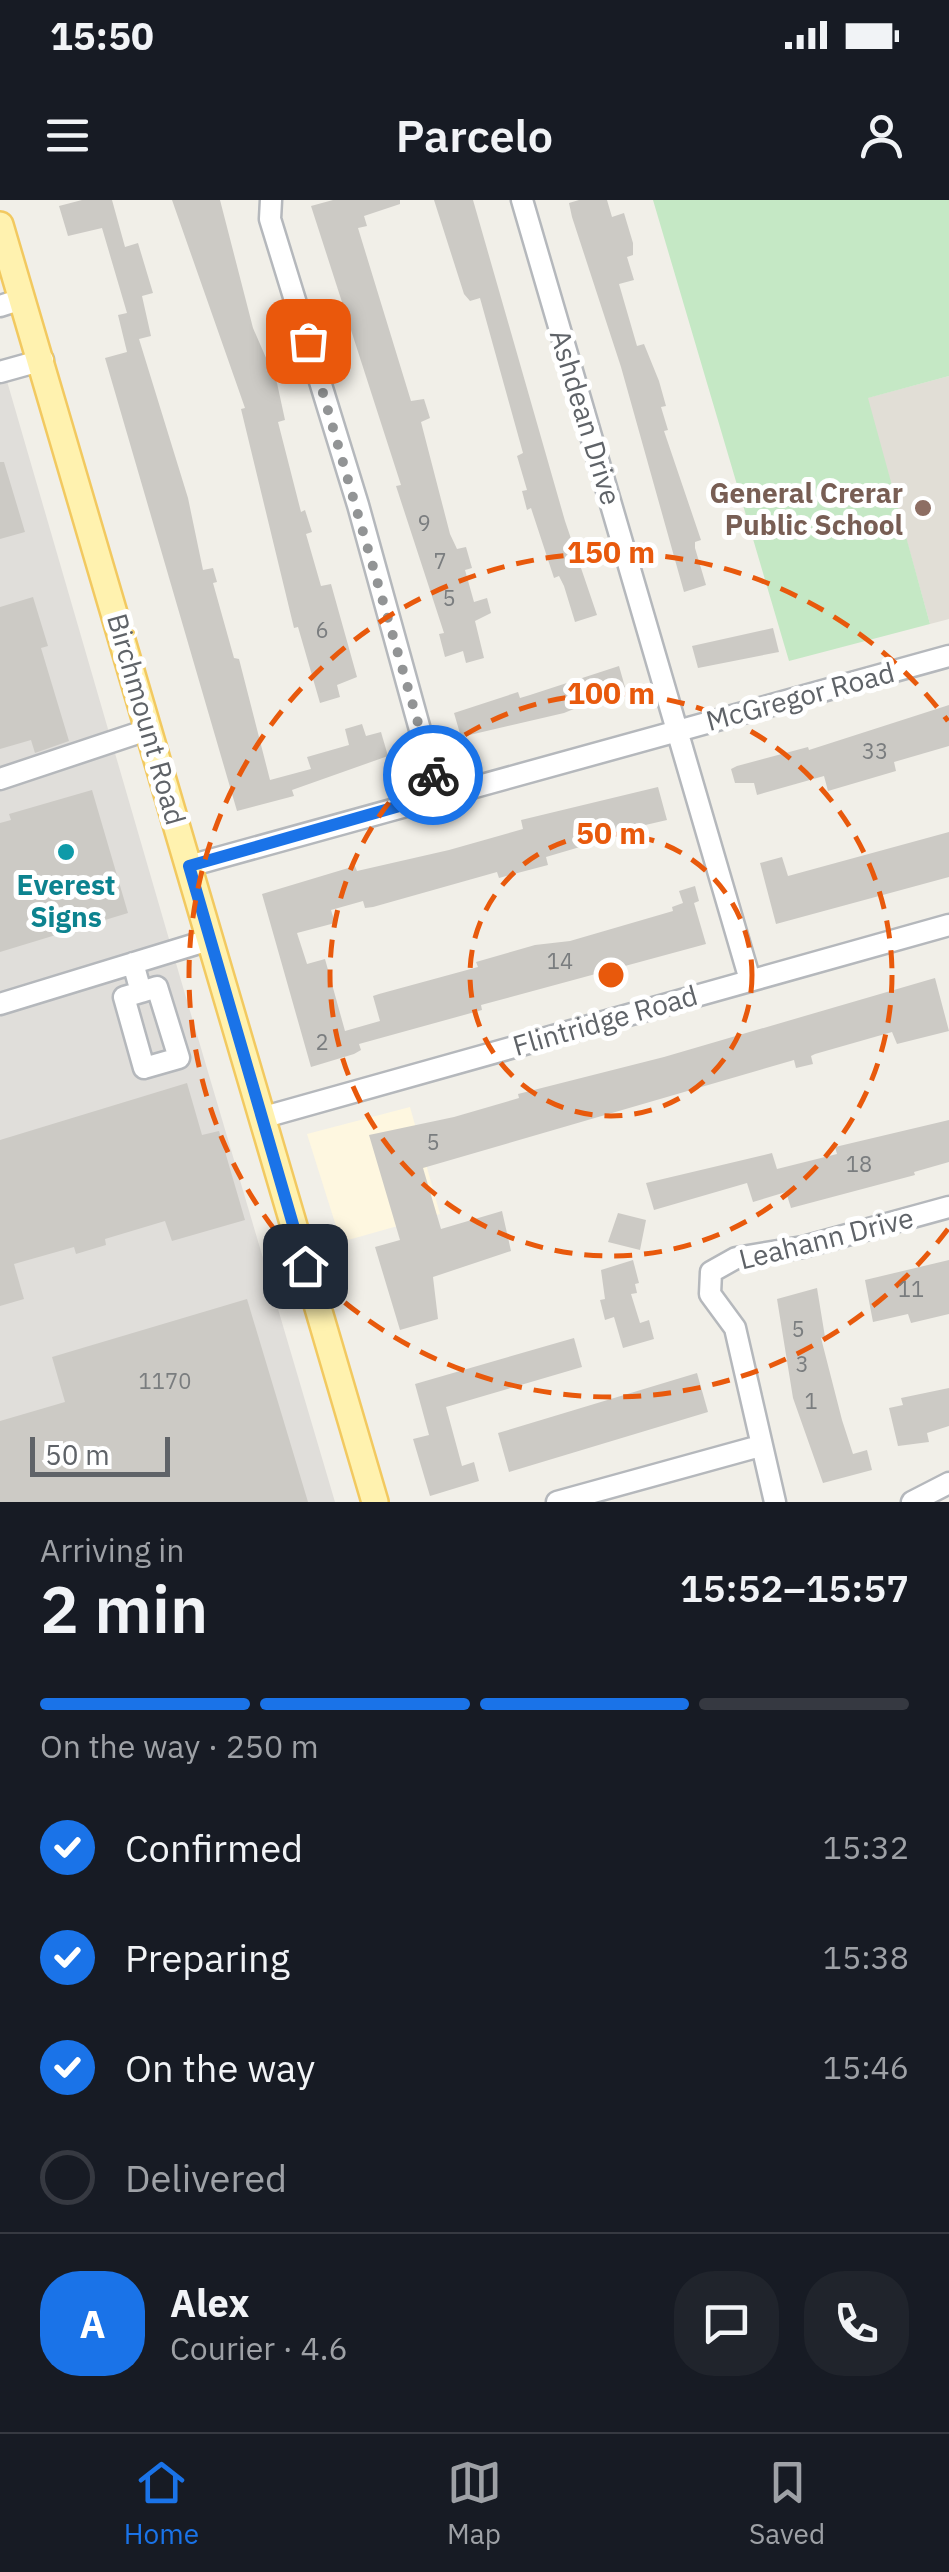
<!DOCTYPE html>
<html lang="en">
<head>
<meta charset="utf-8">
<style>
	body { margin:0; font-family:"IBM Plex Sans",sans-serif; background:#20242c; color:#f1f3f6; height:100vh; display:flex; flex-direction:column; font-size:38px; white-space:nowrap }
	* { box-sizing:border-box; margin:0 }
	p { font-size:32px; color:#9ea1a6 }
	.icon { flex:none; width:55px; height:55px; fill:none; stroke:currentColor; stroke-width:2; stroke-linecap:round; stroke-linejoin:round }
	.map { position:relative; height:1302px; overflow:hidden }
	.panel { display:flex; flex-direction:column; background:#171b24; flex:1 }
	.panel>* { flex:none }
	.scale { position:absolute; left:30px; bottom:25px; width:140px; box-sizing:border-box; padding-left:10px; border:5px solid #5f6368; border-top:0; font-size:28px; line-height:35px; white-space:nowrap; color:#5f6368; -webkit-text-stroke:8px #fff; paint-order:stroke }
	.pin { position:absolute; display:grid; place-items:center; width:85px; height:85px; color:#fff; margin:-42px; border-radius:20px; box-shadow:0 5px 15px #0006 }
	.courier { position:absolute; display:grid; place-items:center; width:100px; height:100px; margin:-50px; border:8px solid #1a73e8; border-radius:50%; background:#fff; color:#222; box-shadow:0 2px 12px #0007 }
	.summary em { font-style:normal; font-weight:600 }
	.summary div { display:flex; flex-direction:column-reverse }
	.summary { display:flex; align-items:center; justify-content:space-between; height:170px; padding:0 40px }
	h1 { font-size:65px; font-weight:600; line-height:75px }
	.bar { display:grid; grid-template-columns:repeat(4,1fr); gap:15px 10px; align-content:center; height:120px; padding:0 40px }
	.bar i { height:12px; border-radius:8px; background:#363941 }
	.bar .on { background:#1a73e8 }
	.bar p { grid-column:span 4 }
	.line { display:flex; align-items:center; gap:25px; padding:0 40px; border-top:2px solid #363941 }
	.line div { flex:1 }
	.round { display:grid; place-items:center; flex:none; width:105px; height:105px; border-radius:40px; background:#20242c }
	ol { padding:0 40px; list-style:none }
	li { display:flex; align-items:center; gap:30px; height:110px }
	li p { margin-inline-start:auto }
	li .icon { padding:10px; border-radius:50%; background:#1a73e8; color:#fff; stroke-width:4 }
	li:last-child { color:#9ea1a6 }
	li i { width:55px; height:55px; border:5px solid #363941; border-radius:50% }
	.status { display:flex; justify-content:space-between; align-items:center; height:70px; padding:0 50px; background:#171b24; direction:ltr }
	.status svg { height:28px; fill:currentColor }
	header { display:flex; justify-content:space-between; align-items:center; height:130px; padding:0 40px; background:#171b24; font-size:45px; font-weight:600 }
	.dock { display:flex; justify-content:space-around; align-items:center; height:140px; border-top:2px solid #363941; background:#171b24; font-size:28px; color:#9ea1a6 }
	.dock a { display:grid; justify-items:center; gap:5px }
	.dock .on { color:#1a73e8 }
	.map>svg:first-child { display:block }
	.commercial { fill:#fef7e0 }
	.industrial { fill:#e0deda }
	.education { fill:#e1ded6 }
	.green { fill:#c5e8c5 }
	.building { fill:#cccac5 }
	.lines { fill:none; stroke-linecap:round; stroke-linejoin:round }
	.minor-casing { stroke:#b5b8bc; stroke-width:25 }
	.major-casing { stroke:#f2c960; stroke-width:30 }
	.minor { stroke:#fff; stroke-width:20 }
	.major { stroke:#fff2af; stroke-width:25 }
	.done { stroke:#929495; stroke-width:10; stroke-dasharray:0 18 }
	.route { stroke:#1a73e8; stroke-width:12 }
	.ring { fill:none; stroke:#e8590c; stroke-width:5; stroke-dasharray:18 12 }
	.education-dot { fill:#8d6e63; stroke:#fff; stroke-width:4 }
	.culture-dot { fill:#0f9aa8; stroke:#fff; stroke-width:4 }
	.labels { text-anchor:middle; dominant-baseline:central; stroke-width:10; stroke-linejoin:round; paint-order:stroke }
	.number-label { font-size:22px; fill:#7a7d7f }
	.street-label { font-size:28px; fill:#5f6368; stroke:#fff }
	.education-label { font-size:28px; font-weight:bold; fill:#785e54; stroke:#fff; text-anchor:end }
	.culture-label { font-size:28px; font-weight:bold; fill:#0d838f; stroke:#fff }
	.centre { fill:#e8590c; stroke:#fff; stroke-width:5 }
	.ring-label { font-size:30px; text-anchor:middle; font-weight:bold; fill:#e8590c; stroke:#fff; stroke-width:10; stroke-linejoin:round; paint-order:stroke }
</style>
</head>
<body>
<div class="status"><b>15:50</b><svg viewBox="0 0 49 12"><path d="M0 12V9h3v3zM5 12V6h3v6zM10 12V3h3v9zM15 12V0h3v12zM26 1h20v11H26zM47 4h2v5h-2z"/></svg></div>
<header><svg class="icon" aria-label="menu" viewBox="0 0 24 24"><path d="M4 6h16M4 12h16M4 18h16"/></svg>Parcelo<svg class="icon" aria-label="person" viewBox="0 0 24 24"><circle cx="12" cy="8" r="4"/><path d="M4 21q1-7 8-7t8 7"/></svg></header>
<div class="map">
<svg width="949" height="1302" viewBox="0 0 949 1302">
	<rect width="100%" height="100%" fill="#f1efe8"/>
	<path class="commercial" d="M 410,907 L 440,1014 L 341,1042 L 307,934 Z"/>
	<path class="industrial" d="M 0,157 L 180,777 L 335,1302 L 0,1302 Z"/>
	<path class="education" d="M 949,176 L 949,419 L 930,424 L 867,198 Z"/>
	<path class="green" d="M 653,0 L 949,0 L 949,176 L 868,198 L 930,424 L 789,461 Z"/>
	<path class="building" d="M 82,0 L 112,0 L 125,47 L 138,43 L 153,93 L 142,96 L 151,136 L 139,139 L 188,298 L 203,370 L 213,368 L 217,382 L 213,383 L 234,458 L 239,459 L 270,580 L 311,569 L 307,557 L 349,545 L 345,529 L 362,524 L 366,536 L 381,532 L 388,556 L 292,590 L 294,596 L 237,611 L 105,158 L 127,152 L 118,115 L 127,113 L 102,28 L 68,36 L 59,6 Z
		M 172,0 L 220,0 L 253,128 L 277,183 L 285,220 L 278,222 L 301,312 L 305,310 L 312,332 L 306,334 L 321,386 L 331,384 L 357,477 L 337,485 L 340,497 L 320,503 L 298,427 L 294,428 L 241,209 L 245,208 Z
		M 333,0 L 400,0 L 400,4 L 364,16 L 367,26 L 358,28 L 411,201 L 424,199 L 430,218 L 421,222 L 450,334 L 457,349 L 466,347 L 472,368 L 465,370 L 474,402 L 487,398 L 491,413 L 475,421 L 484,458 L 466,463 L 463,451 L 445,457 L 439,434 L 444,433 L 396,286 L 401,285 L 311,6 Z
		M 434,0 L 473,0 L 565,321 L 597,415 L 575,422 L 564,386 L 559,376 L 554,378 L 531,308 L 527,310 L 522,291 L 527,290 L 517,256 L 523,253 L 480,98 L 470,101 L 464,94 Z
		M 579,0 L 607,0 L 612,17 L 624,13 L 633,43 L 633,55 L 627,57 L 634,80 L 619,84 L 637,146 L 644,144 L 659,181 L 666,206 L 661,207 L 668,230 L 664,231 L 701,340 L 695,342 L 695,348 L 706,385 L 684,392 L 621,167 L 572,17 L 569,3 Z
		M 0,262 L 4,262 L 25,332 L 0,339 Z
		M 33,397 L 48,446 L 41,448 L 69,541 L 35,553 L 31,540 L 0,549 L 0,407 Z
		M 773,428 L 779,452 L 698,468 L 692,446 Z
		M 619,466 L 625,487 L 608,495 L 564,513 L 461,537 L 454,513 L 518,492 L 520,498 L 530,495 Z
		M 949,505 L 949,546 L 894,562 L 896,571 L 828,591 L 824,576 L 757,595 L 754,583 L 735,583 L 731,569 L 737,566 L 808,547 L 809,550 Z
		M 658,587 L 667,620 L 589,638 L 590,644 L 546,657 L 548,665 L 499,678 L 497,672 L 373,707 L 365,708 L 363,701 L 331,710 L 335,723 L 297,733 L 307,764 L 325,759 L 345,831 L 380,821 L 373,796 L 379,794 L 478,767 L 476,762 L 535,745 L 570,741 L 673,711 L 672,707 L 683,703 L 679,691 L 695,686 L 699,701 L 694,703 L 706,744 L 481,805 L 482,810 L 359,844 L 361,850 L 354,854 L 311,867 L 262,694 L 355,666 L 357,671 L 449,650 L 523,629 L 521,620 Z
		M 92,590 L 128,713 L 0,752 L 0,623 L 11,620 L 9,614 Z
		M 949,632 L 949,677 L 776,724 L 760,663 L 782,657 L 788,676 Z
		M 935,778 L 949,831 L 897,844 L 892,832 L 815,854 L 811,856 L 813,864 L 796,868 L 794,860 L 423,968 L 441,1029 L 502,1011 L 511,1051 L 433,1077 L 438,1119 L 400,1130 L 375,1047 L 400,1040 L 369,935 L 454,917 L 519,898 L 518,894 L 664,857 Z
		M 187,883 L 202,935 L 219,931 L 245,1020 L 172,1041 L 165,1021 L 105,1039 L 106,1045 L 76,1054 L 74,1047 L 14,1064 L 24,1099 L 0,1106 L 0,940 Z
		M 949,920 L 949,962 L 914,972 L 915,975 L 791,1008 L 786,992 L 753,1002 L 747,983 L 654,1010 L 646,983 L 772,953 L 777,969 L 837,954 L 835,947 Z
		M 618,1013 L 646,1020 L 640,1050 L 608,1042 Z
		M 633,1060 L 639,1083 L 635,1084 L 637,1093 L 631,1094 L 640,1123 L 649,1120 L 654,1139 L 623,1148 L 614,1117 L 605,1120 L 600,1100 L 605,1099 L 601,1070 Z
		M 949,1060 L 949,1114 L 911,1123 L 908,1114 L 873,1122 L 865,1080 Z
		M 817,1088 L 825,1137 L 821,1138 L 842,1220 L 853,1254 L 867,1250 L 872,1270 L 823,1283 L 793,1198 L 777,1099 Z
		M 247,1099 L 308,1302 L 0,1302 L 0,1221 L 65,1202 L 52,1157 Z
		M 574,1138 L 582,1167 L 446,1207 L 462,1266 L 474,1262 L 479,1281 L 430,1296 L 413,1239 L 429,1235 L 415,1184 Z
		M 697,1173 L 708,1212 L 509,1272 L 498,1233 Z
		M 949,1188 L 949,1226 L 927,1233 L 929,1242 L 898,1246 L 889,1208 L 903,1205 L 901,1198 Z"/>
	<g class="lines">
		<defs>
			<path id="minor" d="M 271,0 L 270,19 L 358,305 L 438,595
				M 522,0 L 750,780
				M 0,106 L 22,99
				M 0,172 L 43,160
				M 0,579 L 150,529
				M 189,666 L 949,456
				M 133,763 L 141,792 L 124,797 L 144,868 L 179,858 L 157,787 L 141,792
				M 0,804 L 209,740
				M 261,918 L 949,725
				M 557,1302 L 760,1246
				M 775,1302 L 735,1128 L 710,1094 L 711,1072 L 736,1058 L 803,1047 L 949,1007
				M 912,1302 L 949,1283"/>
			<path id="major" d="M 0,25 L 375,1302"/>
		</defs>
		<use href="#minor" class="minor-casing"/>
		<use href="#major" class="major-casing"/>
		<use href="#minor" class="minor"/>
		<use href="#major" class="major"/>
	</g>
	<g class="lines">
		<path class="done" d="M 308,141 L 433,575"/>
		<path class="route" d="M 305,1066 L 189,666 L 438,595 L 433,575"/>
	</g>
	<g class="ring">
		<circle cx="611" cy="775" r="141"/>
		<circle cx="611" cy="775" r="281"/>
		<path d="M948 1029A422 422 0 1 1 948 521"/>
	</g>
	<circle class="education-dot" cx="923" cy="308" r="10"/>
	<circle class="culture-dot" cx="66" cy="652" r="10"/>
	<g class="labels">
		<g class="number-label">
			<text x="424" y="322">9</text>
			<text x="440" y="360">7</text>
			<text x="449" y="397">5</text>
			<text x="322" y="429">6</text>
			<text x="875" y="550">33</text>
			<text x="560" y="760">14</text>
			<text x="322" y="841">2</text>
			<text x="433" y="941">5</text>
			<text x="859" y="963">18</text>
			<text x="911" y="1088">11</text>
			<text x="798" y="1128">5</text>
			<text x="802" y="1163">3</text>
			<text x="165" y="1180">1170</text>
			<text x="811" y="1200">1</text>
		</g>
		<g class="street-label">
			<text transform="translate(586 217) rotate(73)">Ashdean Drive</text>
			<text transform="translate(800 496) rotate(-15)">McGregor Road</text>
			<text transform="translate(147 519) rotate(74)">Birchmount Road</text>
			<text transform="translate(605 820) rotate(-16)">Flintridge Road</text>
			<text transform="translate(826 1038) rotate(-14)">Leahann Drive</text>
		</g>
		<g class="education-label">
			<text x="903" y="292">General Crerar<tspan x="903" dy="32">Public School</tspan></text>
		</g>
		<g class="culture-label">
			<text x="66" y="684">Everest<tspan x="66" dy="32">Signs</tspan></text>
		</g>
	</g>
	<circle cx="611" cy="775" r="15" class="centre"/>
	<g class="ring-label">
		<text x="611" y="363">150 m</text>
		<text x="611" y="504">100 m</text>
		<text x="611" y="644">50 m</text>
	</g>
</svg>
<div class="scale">50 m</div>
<div class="pin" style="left:308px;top:141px;background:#ea580c"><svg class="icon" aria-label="bag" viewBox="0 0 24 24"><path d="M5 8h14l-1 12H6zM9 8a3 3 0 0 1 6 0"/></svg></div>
<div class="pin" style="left:305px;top:1066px;background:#1f2937"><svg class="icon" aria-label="home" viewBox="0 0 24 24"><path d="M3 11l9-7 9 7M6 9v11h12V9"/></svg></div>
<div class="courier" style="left:433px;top:575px"><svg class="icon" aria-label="bike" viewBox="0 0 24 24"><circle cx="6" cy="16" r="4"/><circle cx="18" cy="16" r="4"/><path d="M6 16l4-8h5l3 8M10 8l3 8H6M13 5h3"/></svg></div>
</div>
<section class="panel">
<div class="summary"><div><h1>2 min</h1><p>Arriving in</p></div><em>15:52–15:57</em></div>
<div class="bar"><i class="on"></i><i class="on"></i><i class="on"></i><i></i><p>On the way · 250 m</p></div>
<ol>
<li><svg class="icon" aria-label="check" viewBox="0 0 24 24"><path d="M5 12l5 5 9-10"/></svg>Confirmed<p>15:32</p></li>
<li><svg class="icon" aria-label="check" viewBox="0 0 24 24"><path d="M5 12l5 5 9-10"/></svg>Preparing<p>15:38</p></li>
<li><svg class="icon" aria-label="check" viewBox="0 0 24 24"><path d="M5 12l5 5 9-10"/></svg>On the way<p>15:46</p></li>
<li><i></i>Delivered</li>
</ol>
<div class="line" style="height:180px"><b class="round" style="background:#1a73e8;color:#fff">A</b><div><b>Alex</b><p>Courier · 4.6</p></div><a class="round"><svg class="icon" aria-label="chat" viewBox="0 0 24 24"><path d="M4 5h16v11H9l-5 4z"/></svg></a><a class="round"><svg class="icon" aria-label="phone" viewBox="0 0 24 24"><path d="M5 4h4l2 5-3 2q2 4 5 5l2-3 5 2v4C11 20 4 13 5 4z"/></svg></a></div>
</section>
<nav class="dock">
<a class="on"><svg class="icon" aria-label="home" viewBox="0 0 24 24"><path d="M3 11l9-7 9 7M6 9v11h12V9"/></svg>Home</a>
<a><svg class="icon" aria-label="map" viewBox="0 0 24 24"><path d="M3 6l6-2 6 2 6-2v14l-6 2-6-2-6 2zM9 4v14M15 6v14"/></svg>Map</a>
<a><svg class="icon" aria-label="saved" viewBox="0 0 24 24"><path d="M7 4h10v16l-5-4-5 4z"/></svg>Saved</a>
</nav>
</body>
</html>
